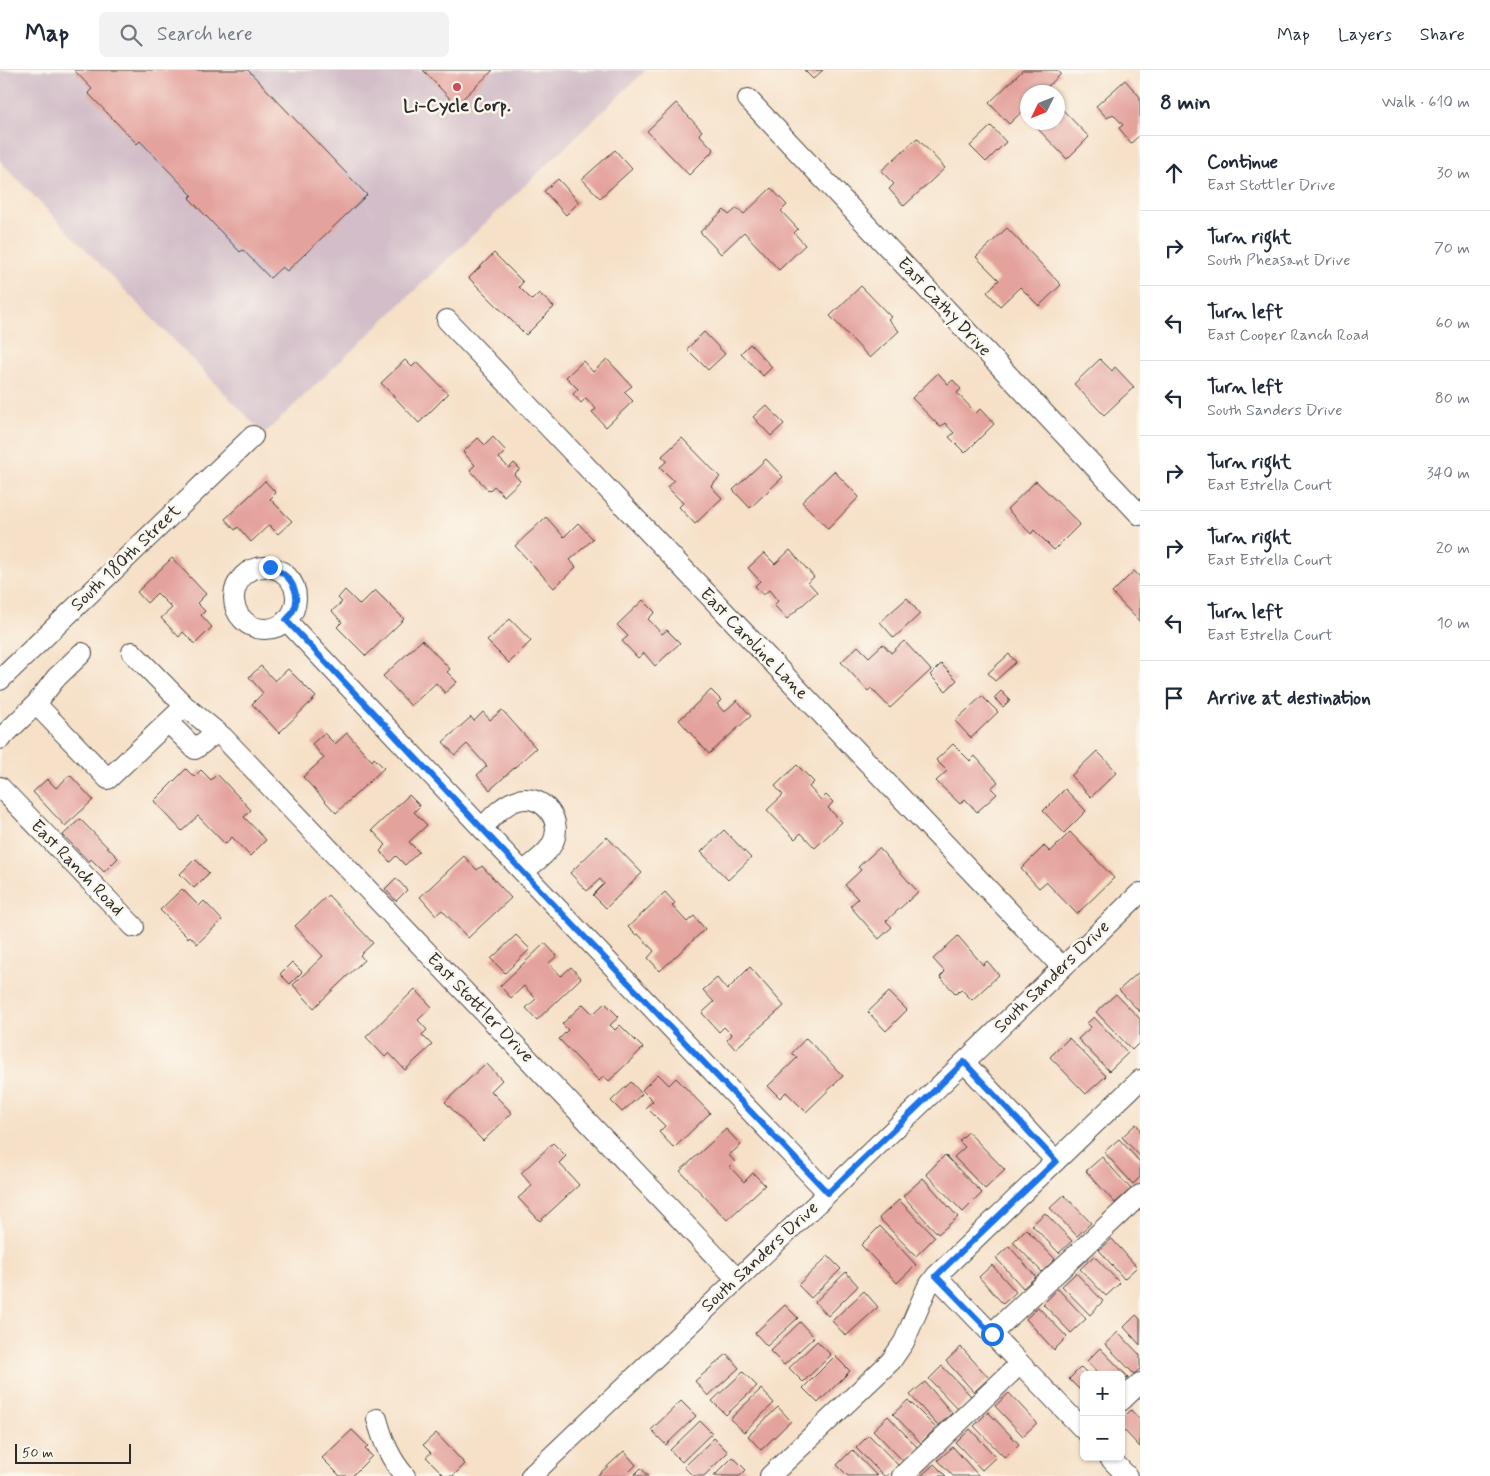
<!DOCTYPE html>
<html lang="en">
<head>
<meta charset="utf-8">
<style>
  body { margin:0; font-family:Mynerve,sans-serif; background:#f2f2f3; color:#1f2937 }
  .controls { position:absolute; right:15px; bottom:15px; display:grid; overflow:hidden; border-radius:8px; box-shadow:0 1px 4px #0004 }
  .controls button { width:45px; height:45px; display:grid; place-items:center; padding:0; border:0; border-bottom:1px solid #e0e1e3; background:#fff; color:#1f2937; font:25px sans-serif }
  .compass { position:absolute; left:1020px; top:15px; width:45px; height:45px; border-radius:50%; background:#fff; box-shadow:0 1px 4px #0004; rotate:227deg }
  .scale { position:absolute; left:15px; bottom:12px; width:116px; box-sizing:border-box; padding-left:5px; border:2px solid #2b2b2b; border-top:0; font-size:14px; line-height:18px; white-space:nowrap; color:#2b2b2b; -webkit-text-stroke:4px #fbf7ec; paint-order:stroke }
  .stop { position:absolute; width:15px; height:15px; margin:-11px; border:4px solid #1a73e8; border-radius:50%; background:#fff }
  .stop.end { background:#1a73e8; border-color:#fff; box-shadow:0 1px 5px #0008 }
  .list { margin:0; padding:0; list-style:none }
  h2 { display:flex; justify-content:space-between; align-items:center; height:65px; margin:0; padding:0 20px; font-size:21px }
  h2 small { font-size:16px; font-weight:400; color:#747a83 }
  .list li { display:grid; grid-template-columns:32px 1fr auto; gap:15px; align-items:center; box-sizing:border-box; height:75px; padding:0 20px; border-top:1px solid #e0e1e3 }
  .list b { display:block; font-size:19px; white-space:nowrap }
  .list p { margin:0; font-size:16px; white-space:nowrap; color:#747a83 }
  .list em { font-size:16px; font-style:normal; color:#747a83 }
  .icon { flex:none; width:28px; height:28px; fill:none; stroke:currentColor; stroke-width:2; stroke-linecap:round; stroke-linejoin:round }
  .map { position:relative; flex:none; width:1140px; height:1406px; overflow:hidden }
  header { display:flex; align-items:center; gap:30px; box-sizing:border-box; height:70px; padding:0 25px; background:#fff; border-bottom:1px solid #e0e1e3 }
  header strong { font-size:24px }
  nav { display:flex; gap:28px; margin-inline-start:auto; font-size:18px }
  .search { width:350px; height:45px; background:#f2f2f3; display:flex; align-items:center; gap:12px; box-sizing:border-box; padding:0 18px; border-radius:8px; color:#747a83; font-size:19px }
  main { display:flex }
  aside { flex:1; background:#fff }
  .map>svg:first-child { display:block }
  .industrial { fill:#d2bdc8 }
  .building { fill:#e4a29c }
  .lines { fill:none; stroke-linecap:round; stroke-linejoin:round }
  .minor-casing { stroke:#494642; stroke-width:22 }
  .minor { stroke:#fff; stroke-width:20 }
  .route { stroke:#1a73e8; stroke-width:6 }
  .poi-dot { fill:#d1495b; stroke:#fbf7ec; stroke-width:2 }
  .labels { text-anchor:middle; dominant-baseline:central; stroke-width:5; stroke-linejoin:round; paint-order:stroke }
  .poi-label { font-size:18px; font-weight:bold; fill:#2b2b2b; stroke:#fbf7ec }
  .street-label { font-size:18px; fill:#2b2b2b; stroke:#fbf7ec }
</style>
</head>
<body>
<header>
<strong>Map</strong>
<div class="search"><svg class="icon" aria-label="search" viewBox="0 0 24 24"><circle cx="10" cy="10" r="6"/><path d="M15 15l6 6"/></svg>Search here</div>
<nav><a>Map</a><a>Layers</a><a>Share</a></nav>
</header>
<main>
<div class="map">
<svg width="1140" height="1406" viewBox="0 0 1140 1406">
  <rect width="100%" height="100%" fill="#fbf7ec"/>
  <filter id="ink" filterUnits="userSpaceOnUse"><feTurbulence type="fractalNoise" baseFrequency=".02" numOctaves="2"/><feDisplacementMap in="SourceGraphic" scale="10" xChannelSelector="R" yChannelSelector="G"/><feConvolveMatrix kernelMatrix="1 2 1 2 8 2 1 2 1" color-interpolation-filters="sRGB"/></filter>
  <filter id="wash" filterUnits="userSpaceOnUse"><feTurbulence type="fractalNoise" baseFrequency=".0096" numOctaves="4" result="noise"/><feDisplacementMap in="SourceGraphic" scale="20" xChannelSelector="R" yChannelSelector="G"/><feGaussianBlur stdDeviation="1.12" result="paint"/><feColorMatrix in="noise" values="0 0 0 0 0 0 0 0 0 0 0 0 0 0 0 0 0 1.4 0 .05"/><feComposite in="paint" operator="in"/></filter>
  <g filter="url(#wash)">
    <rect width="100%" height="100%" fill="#f6e0c7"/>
    <!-- industrial -->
    <path class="industrial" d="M0 0H646L264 364 0 91Z"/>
    <g id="blocks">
      <!-- building -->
      <path class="building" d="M74 0H248L367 125 287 201 282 197 270 208 243 180 240 182 189 128 192 125 140 71 137 74 88 23 92 19Z
        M423 0H493L456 35Z
        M804 0H823L813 9Z
        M1023 0H1057L1061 4 1042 22H1028V36L1009 54 989 33Z
        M1125 10 1140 27V65L1131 73 1119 58 1123 55 1113 44 1107 48 1096 36Z
        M676 33 702 61 699 64 714 80 689 105 647 61Z
        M1058 35 1089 67 1067 89 1036 57 1041 52H1058Z
        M991 56 1006 72 986 92 970 76Z
        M917 68 945 98 904 136 889 119 894 114 881 101Z
        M615 80 632 99 600 128 582 109Z
        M558 109 579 132 566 145 544 121Z
        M771 118 787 135 781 141 798 159 794 163 805 175 779 200 744 162 721 184 700 162 724 140 729 145 737 138 744 144Z
        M1007 158 1061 215 1039 236 1020 217 1000 236 987 222 999 210 976 187Z
        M494 183 523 212 519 217 532 230 539 223 554 237 526 265 469 208Z
        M861 216 891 247 888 249 899 261 870 288 830 246Z
        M704 262 725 284 708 300 687 279Z
        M750 274 772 297 763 306 741 283Z
        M607 289 632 316 624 322 633 331 606 357 592 342 596 339 586 328 581 333 573 324 578 319 566 307 583 291 593 302Z
        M1100 289 1112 301 1115 297 1134 317 1104 345 1074 314Z
        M405 290 412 297 417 292 448 324 419 353 381 313Z
        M938 303 948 314 953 310 961 319 957 323 976 343 980 339 994 354 965 383 949 367 954 363 945 353 940 357 912 328Z
        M766 335 784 354 771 366 753 347Z
        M493 367 506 381 499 388 509 398 514 393 520 399 514 404 520 411 504 426 494 416 489 421 470 400 475 395 463 382 478 368 485 375Z
        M682 368 720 407 711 416 722 428 695 454 679 437 683 433 667 417 674 411 660 397 667 391 662 386Z
        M766 389 783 407 750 438 733 420Z
        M834 401 859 427 828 459 802 432Z
        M265 411 276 423 270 429 292 451 278 464 269 455 251 472 238 457 235 460 225 449Z
        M1036 411 1080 454 1054 480 1034 460 1031 464 1007 439Z
        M546 447 564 467 578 453 593 469 570 490 576 497 554 518 515 476Z
        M790 480 814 507 808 512 817 522 787 549 774 535 778 531 769 520 763 525 755 516 760 511 748 498 764 483 775 494Z
        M172 488 206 524 197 533 205 541 201 545 212 557 195 574 183 562 179 567 161 548 172 538 157 523 147 533 137 522Z
        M1134 501 1140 507V552L1112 523Z
        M345 520 360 535 375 520 404 549 366 586 337 557 342 552 332 541 342 532 338 528Z
        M907 528 920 544 894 568 880 552Z
        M643 530 655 542 648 549 662 564 667 560 680 573 655 596 644 583 638 588 622 571 628 566 617 555Z
        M510 549 531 571 509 593 487 571Z
        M422 570 450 599 447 602 457 612 445 623 436 613 411 636 383 606Z
        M904 571 931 600 890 638 871 618 868 621 841 592 858 576 869 587 883 574 891 583Z
        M1009 584 1016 592 995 611 988 603Z
        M941 594 957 610 946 621 930 605Z
        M261 596 275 611 288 599 316 627 279 663 252 634 263 623 249 607Z
        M711 620 721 630 717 634 724 642 737 630 751 646 709 684 679 650Z
        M1001 621 1010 630 1003 637 994 628Z
        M982 626 998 642 971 668 955 651Z
        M502 640 536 678 490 720 477 705 487 696 467 674 455 685 443 672 471 647 474 651 483 642 490 650Z
        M324 663 335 674 347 663 372 691 374 688 384 698 336 743 303 707 324 688 312 674Z
        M953 674 970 691 975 686 998 712 991 718 997 724 977 742 965 729 960 734 936 711 947 701 936 690Z
        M1097 681 1117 702 1091 727 1071 706Z
        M797 695 814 712 809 717 821 730 826 725 833 732 828 738 842 752 815 778 801 763 795 769 767 740 783 725 775 716Z
        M186 699 194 707 201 700 211 710 217 704 251 740 244 747 266 770 250 786 232 767 225 774 198 746 182 761 154 731Z
        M70 705 93 730 65 756 33 722 47 709 56 718Z
        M1065 719 1086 741 1064 763 1043 741Z
        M409 725 420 736 414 742 427 755 409 772 419 782 405 795 396 786 390 792 380 781 386 775 372 760Z
        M80 749 118 788 104 802 91 789 89 792 63 765Z
        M724 760 751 788 728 810 701 782Z
        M1070 762 1114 808 1077 844 1046 812 1039 818 1021 799 1044 776 1050 782Z
        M607 767 642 803 606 838 593 825 604 814 600 809 587 821 570 803Z
        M879 778 918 822 886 851 892 857 879 869 850 836 858 829 845 815 861 800 858 797Z
        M464 786 477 800 482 796 511 828 468 868 442 840 436 845 420 827Z
        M195 789 209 803 194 818 180 804Z
        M396 808 407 820 396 831 385 819Z
        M182 819 199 836 204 831 222 850 197 874 190 866 188 868 160 840Z
        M665 822 675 833 672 836 687 852 694 846 705 859 660 901 648 888 654 881 638 864 636 865 628 857Z
        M328 825 373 873 360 885 364 890 314 938 293 915 323 886 295 856Z
        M516 865 530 879 505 903 491 889Z
        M958 866 983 895 987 891 999 905 972 930 961 919 956 924 940 907 945 902 933 889Z
        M545 873 557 886 549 893 561 906 571 897 581 908 537 950 526 938 536 929 524 916 511 928 500 916Z
        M292 892 302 902 290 914 280 904Z
        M750 897 784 936 735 979 727 970 732 965 724 957 719 962 702 943 714 932 703 920 717 908 727 920Z
        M1139 902 1140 903V942L1119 920Z
        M415 919 432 937 418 950 427 960 422 965 432 975 405 1000 389 983 385 987 366 967Z
        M889 922 907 940 886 961 868 942Z
        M1116 924 1140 949V972L1132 980 1096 942Z
        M605 933 619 947 610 955 615 960 620 955 643 978 609 1011 604 1006 599 1011 559 969 568 960 562 954 583 934 593 944Z
        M1094 947 1128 983 1109 1001 1078 969 1091 957 1087 953Z
        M806 968 843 1006 806 1042 786 1022 780 1028 768 1016 797 988 792 983Z
        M1069 968 1106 1006 1086 1024 1050 987Z
        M486 993 502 1010 491 1021 512 1043 483 1071 445 1032Z
        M658 1004 669 1015 676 1008 710 1043 674 1078 659 1062 665 1056 646 1037 653 1031 642 1020Z
        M631 1012 642 1024 622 1042 611 1031Z
        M1136 1054 1140 1059V1086L1122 1067Z
        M726 1059 741 1075 729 1085 735 1092 730 1097 744 1112 753 1103 765 1115 727 1150 680 1101Z
        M968 1062 1005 1100 985 1119 954 1087 965 1077 959 1071Z
        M1119 1069 1140 1092V1107L1133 1114 1104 1082Z
        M553 1073 566 1086 559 1093 579 1115 540 1151 518 1128 532 1116 521 1103Z
        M945 1085 982 1123 963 1142 926 1104Z
        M1102 1087 1131 1119 1115 1133 1086 1101Z
        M923 1108 958 1147 938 1164 903 1126Z
        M1064 1125 1091 1153 1077 1166 1050 1138Z
        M899 1130 935 1167 916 1186 879 1148Z
        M1045 1143 1072 1171 1059 1183 1032 1155Z
        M880 1156 916 1195 897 1213 861 1175Z
        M1026 1159 1055 1189 1042 1202 1013 1172Z
        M1112 1169 1137 1197 1124 1209 1099 1180Z
        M1009 1176 1036 1207 1023 1218 996 1188Z
        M828 1186 841 1199 811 1228 798 1215Z
        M1094 1186 1120 1213 1106 1226 1080 1199Z
        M992 1195 1016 1222 1003 1234 979 1207Z
        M846 1202 858 1216 828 1246 815 1232Z
        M1076 1203 1103 1231 1090 1245 1062 1216Z
        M1058 1219 1086 1249 1071 1263 1043 1234Z
        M864 1221 878 1237 846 1266 832 1251Z
        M785 1235 798 1248 767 1276 755 1263Z
        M1038 1237 1067 1267 1054 1280 1026 1249Z
        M1136 1245 1140 1249V1275L1124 1257Z
        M800 1252 814 1267 784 1295 770 1281Z
        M1118 1262 1140 1285V1299L1134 1304 1105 1274Z
        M817 1271 831 1285 803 1312 789 1298Z
        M961 1277 989 1308 974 1322 946 1291Z
        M1100 1278 1128 1307 1121 1314V1305H1100L1087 1291Z
        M727 1284 739 1298 708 1326 695 1311Z
        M835 1286 850 1301 818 1333 803 1318Z
        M942 1296 971 1326 958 1339 929 1309Z
        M1081 1297 1089 1305H1084V1324L1069 1309Z
        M743 1302 757 1316 726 1345 712 1331Z
        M925 1312 952 1343 938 1356 910 1325Z
        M761 1319 774 1333 744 1362 730 1349Z
        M1009 1323 1037 1353 1023 1366 995 1336Z
        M908 1330 936 1358 921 1373 893 1344Z
        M681 1331 696 1346 666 1375 651 1360Z
        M778 1337 791 1351 761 1380 748 1366Z
        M1131 1340 1140 1350V1377L1121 1357V1350Z
        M988 1342 1019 1374 1005 1388 974 1356Z
        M888 1346 918 1378 904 1392 873 1360Z
        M700 1351 712 1363 682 1392 670 1380Z
        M970 1359 996 1387 982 1400 956 1373Z
        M352 1360 368 1376 365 1379 372 1386 352 1406H340L322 1388Z
        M436 1363 465 1394 453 1406H445L426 1387 431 1383 423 1375Z
        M869 1365 898 1395 887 1406H884L856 1378Z
        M714 1368 728 1382 704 1406H693L684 1397Z
        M953 1377 979 1406H953L938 1390Z
        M852 1380 877 1406H848L837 1395Z
        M624 1381 636 1395 625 1406H597Z
        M733 1387 746 1400 740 1406H714Z
        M934 1394 946 1406H921Z
        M641 1398 648 1406H633Z"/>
    </g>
  </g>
  <g filter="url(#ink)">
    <use href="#blocks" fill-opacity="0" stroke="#494642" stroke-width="1"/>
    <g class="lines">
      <!-- minor casing -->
      <g class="minor-casing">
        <path id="minor" d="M748 29 1140 445
          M447 250 1062 897
          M234 528a31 31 0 1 1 62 0a31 31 0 1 1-62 0Z
          M286 550 523 802 828 1123
          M132 582 185 636
          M82 583 56 608 36 634 108 709 185 636 223 667 737 1209
          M0 610 253 366
          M168 652 195 679 217 662
          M0 669 36 634
          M0 717 134 857
          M482 758C492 748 503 734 518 730 544 723 566 753 551 776 545 786 532 794 523 802
          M964 992 1056 1091
          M936 1206 1084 1360
          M991 1264 1140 1125
          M1121 1331 1140 1313
          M377 1349C383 1371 390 1389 405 1406
          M1109 1387 1127 1406
          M531 1406 828 1123 1140 823
          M770 1406 891 1291 904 1272 927 1218 936 1206 1140 1010
          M902 1406 1020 1294"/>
      </g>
      <!-- minor -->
      <use href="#minor" class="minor"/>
    </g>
  </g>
  <g class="lines" filter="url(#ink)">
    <!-- route -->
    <path class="route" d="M270 497C294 505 306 530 286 550L523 802 828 1123 964 992 1056 1091 936 1206 992 1264"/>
  </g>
  <!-- markers -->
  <circle class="poi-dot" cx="457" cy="17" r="5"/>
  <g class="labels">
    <!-- poi labels -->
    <g class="poi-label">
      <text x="457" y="36">Li-Cycle Corp.</text>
    </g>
    <!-- street labels -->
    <g class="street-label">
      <text transform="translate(944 237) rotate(47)">East Cathy Drive</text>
      <text transform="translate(126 488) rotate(-44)">South 180th Street</text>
      <text transform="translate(754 574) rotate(46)">East Caroline Lane</text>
      <text transform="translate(77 798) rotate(46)">East Ranch Road</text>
      <text transform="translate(1052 907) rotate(-44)">South Sanders Drive</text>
      <text transform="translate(480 938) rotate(46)">East Stottler Drive</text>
      <text transform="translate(760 1187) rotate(-43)">South Sanders Drive</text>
    </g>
  </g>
</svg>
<div class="controls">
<button>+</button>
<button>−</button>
</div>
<svg class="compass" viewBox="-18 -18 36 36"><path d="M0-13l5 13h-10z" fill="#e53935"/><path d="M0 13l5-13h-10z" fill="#747a83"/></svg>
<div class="scale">50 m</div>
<div class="stop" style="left:992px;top:1264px"></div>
<div class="stop end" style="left:270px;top:497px"></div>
</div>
<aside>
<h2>8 min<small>Walk · 610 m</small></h2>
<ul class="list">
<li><svg class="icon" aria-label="ahead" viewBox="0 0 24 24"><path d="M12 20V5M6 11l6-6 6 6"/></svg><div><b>Continue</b><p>East Stottler Drive</p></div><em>30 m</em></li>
<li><svg class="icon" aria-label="right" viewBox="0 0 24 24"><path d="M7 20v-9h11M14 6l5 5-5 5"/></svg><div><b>Turn right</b><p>South Pheasant Drive</p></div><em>70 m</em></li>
<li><svg class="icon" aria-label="left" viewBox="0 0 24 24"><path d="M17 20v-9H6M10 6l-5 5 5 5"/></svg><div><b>Turn left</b><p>East Cooper Ranch Road</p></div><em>60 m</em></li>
<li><svg class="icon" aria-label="left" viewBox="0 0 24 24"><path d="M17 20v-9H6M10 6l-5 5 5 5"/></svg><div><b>Turn left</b><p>South Sanders Drive</p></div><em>80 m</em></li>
<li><svg class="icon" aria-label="right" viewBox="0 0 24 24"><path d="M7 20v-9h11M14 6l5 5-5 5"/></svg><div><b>Turn right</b><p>East Estrella Court</p></div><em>340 m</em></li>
<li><svg class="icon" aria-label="right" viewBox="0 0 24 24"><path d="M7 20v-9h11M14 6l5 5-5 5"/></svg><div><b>Turn right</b><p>East Estrella Court</p></div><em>20 m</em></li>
<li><svg class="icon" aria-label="left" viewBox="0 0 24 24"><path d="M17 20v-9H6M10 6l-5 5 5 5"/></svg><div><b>Turn left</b><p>East Estrella Court</p></div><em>10 m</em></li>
<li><svg class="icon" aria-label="arrive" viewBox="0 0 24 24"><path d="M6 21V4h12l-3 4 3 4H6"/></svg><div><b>Arrive at destination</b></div></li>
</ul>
</aside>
</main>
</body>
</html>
